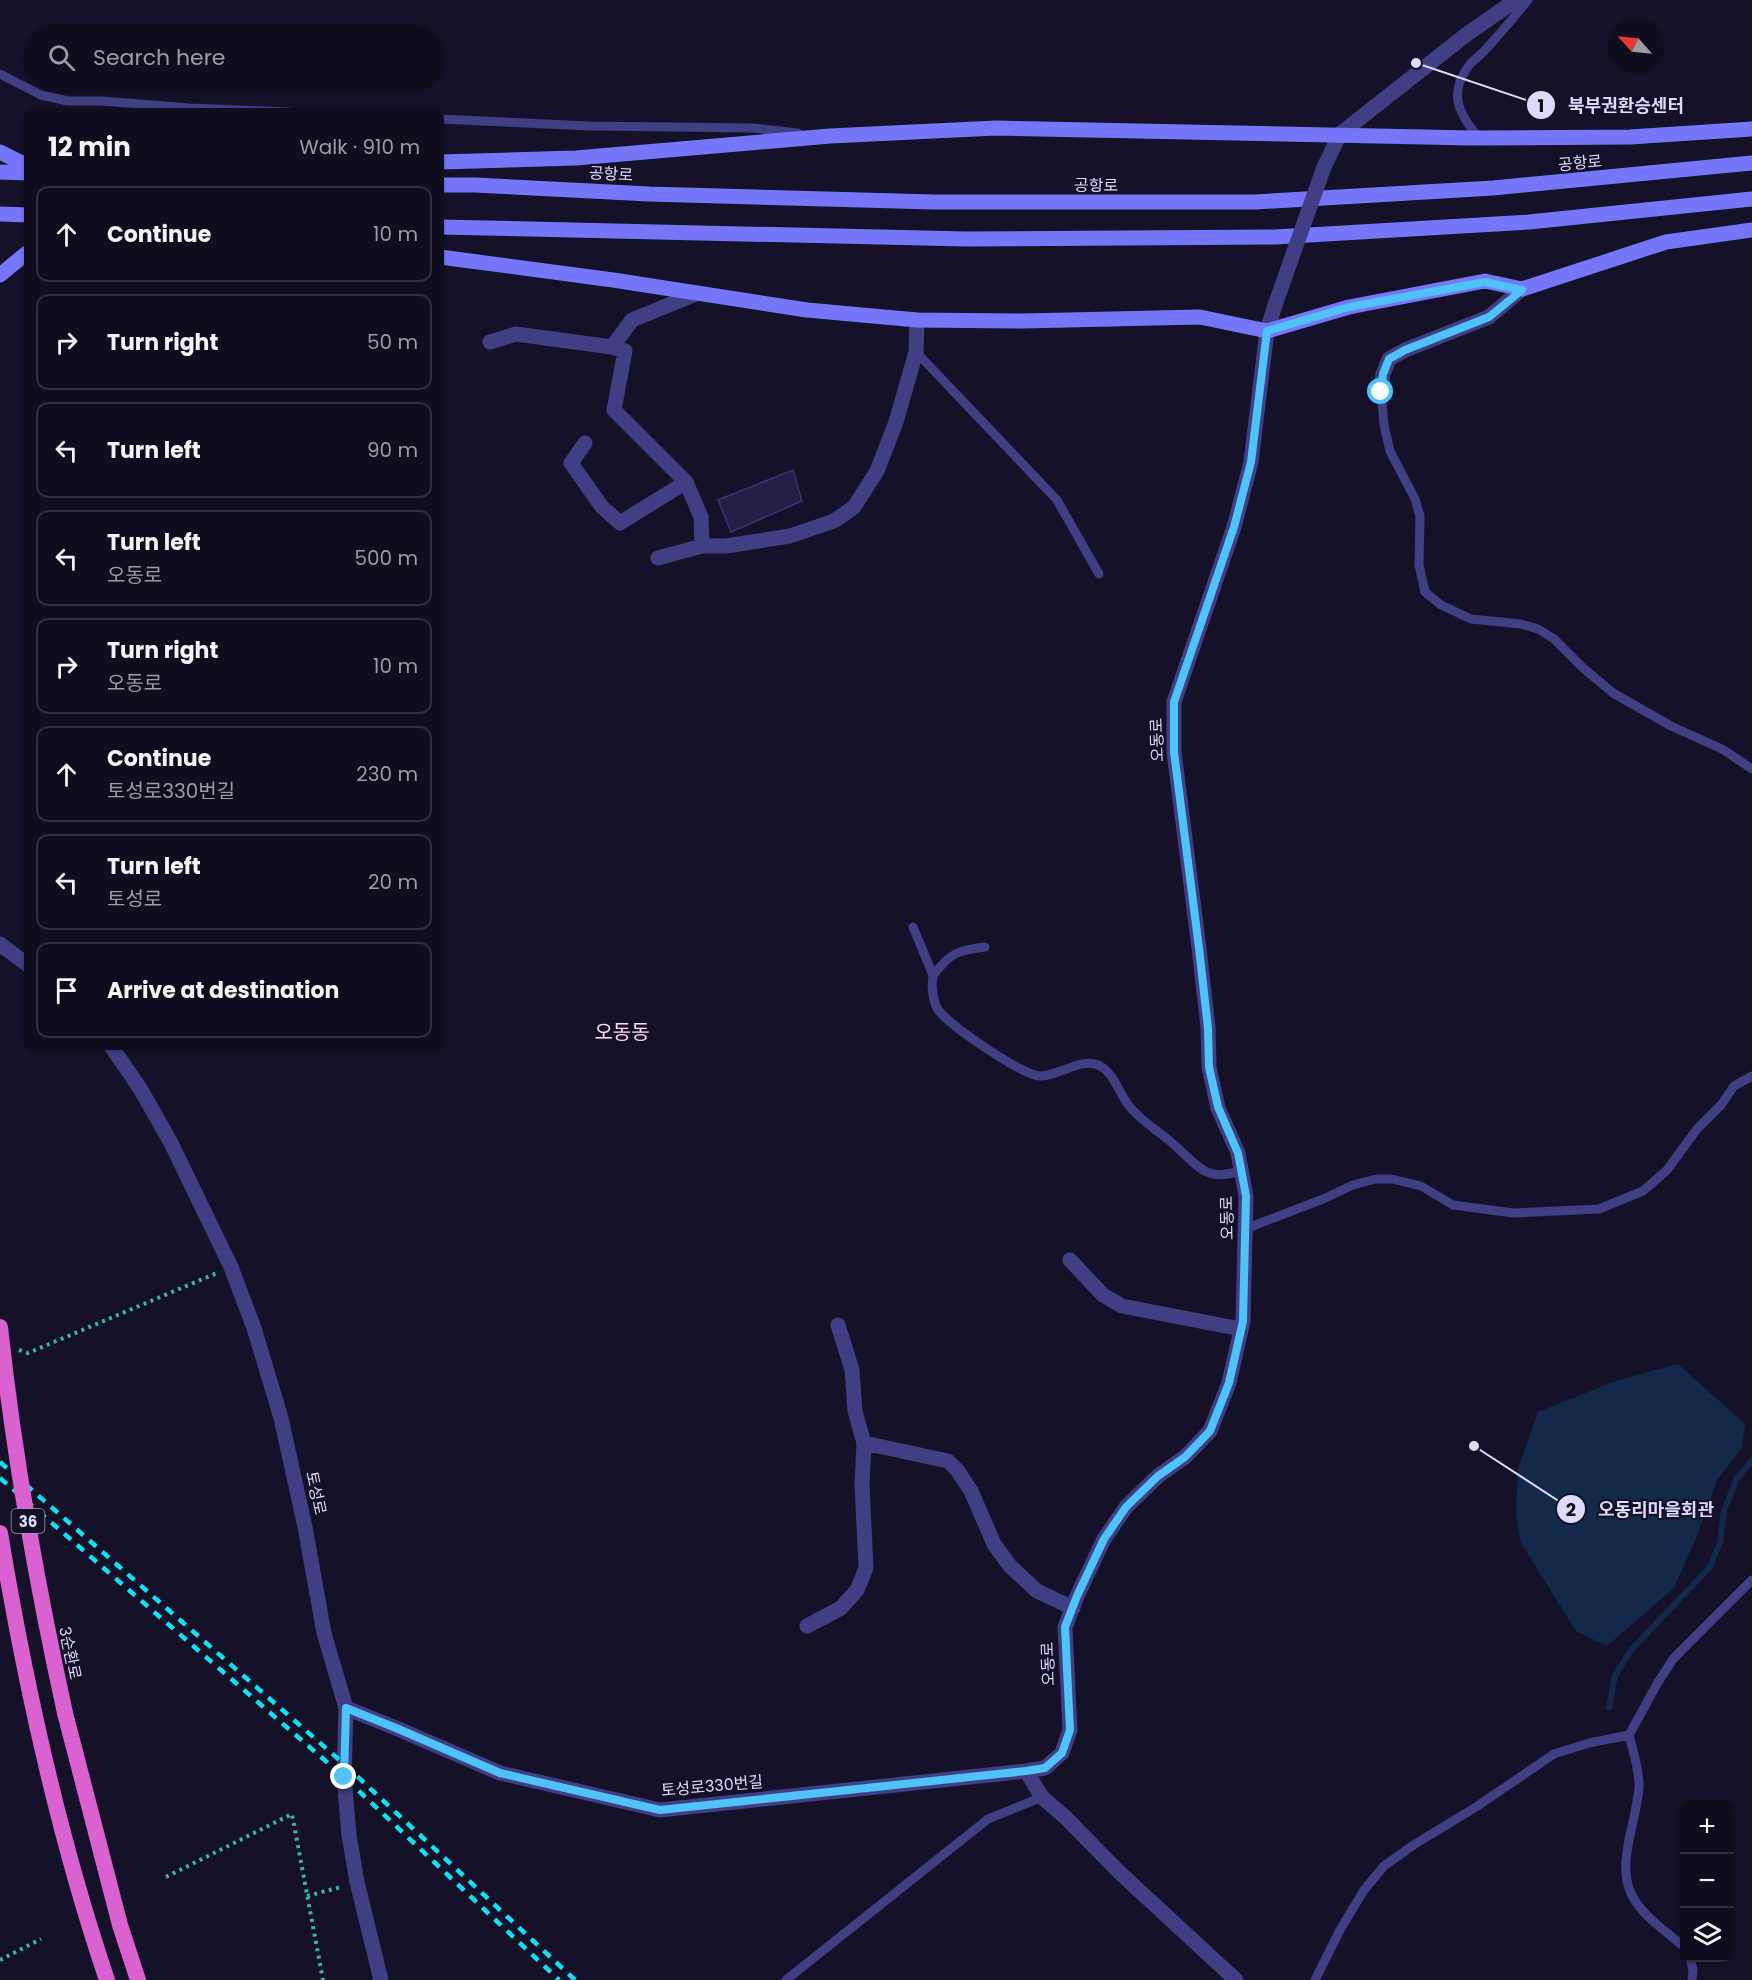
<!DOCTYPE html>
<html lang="en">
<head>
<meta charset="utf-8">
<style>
  body { margin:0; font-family:Poppins,"Noto Sans KR",sans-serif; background:#191627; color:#f1f3f6 }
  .controls { position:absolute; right:18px; bottom:18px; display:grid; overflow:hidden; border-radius:12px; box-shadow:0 2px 4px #0004 }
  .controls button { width:54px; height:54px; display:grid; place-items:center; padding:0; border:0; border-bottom:2px solid #302d3c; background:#100d1e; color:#f1f3f6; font:30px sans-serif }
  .compass { position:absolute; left:1608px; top:18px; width:54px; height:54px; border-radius:50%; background:#100d1e; box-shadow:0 2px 4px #0004; rotate:297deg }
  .stop { position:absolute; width:18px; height:18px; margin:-14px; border:4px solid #4fc3f7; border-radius:50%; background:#fff }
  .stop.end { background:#4fc3f7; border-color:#fff; box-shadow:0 2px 6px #0008 }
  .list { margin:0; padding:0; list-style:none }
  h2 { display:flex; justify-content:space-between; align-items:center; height:78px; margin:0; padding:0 24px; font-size:26px }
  h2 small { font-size:20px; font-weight:400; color:#9c9ca4 }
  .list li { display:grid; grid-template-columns:39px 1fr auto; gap:18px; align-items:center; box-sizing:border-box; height:96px; margin:0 12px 12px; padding:0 12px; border:2px solid #302d3c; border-radius:12px }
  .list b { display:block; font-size:22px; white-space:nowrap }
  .list p { margin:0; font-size:20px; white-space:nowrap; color:#9c9ca4 }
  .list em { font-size:20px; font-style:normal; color:#9c9ca4 }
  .icon { flex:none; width:33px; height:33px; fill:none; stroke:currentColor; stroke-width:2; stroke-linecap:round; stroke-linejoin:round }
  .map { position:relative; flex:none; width:1752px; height:1980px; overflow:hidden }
  .search { position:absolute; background:#100d1e; box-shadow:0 2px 4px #0004; left:24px; top:24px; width:420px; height:66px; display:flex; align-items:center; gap:15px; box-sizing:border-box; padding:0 21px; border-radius:33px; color:#9c9ca4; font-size:22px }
  .panel { position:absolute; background:#100d1e; box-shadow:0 2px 4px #0004; left:24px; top:108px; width:420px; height:942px; border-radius:12px }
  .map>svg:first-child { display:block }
  .water { fill:#12294c }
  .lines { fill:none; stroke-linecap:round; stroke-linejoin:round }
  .stream { stroke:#12294c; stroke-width:6 }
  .building { fill:#261e48; stroke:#3d3273; stroke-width:1.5 }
  .path { stroke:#37b5aa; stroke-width:4; stroke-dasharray:3 4.5; stroke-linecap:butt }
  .service { stroke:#403f84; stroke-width:9 }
  .minor { stroke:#403f84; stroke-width:15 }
  .tertiary { stroke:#403f84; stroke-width:15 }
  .secondary { stroke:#7677f8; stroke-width:15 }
  .trunk { stroke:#da62d0; stroke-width:16 }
  .rail { stroke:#11e2f3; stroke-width:4.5; stroke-dasharray:9 8; stroke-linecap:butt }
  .minor-bridge { stroke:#403f84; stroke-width:15 }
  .trunk-bridge { stroke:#da62d0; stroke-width:16 }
  .route { stroke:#4fc3f7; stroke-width:8 }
  .labels { text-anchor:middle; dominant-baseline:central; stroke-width:4.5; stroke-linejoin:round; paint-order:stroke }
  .shield { fill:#151128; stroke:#a19ebd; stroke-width:1.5 }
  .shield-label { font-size:15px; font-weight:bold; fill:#dddafd }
  .street-label { font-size:16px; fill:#dddafd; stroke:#151128 }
  .quarter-label { font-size:20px; fill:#fddcf2; stroke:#151128 }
  .leader { fill:none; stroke:#dddafd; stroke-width:2 }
  .callout-dot { fill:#dddafd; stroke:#151128; stroke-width:2 }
  .mark-label { font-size:18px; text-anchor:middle; font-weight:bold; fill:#111 }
  .callout-label { font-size:18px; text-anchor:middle; font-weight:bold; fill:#dddafd; stroke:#151128; stroke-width:4.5; stroke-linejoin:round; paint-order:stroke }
</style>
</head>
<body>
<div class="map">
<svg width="1752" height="1980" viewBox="0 0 1752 1980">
  <rect width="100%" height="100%" fill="#151128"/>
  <!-- water -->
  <path class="water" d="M1678 1364 1745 1424 1742 1448 1717 1480 1696 1538 1674 1588 1607 1646 1576 1631 1520 1541 1516 1514 1518 1469 1538 1412 1615 1381Z"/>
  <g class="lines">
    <!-- stream -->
    <path class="stream" d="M1609 1708 1615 1675 1632 1649 1710 1567 1720 1542 1724 1511 1736 1480 1752 1460"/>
  </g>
  <!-- building -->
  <path class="building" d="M793 470 802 501 731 532 718 500Z"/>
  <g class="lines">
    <!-- path -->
    <path class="path" d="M19 1350 28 1353 217 1273
      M166 1877 292 1814 323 1980
      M307 1896 341 1887
      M0 1960 41 1939"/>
    <!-- service -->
    <path class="service" d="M0 74 41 95 68 101H102L189 108 289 112
      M440 119 590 126 753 128 798 133
      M1479 138C1458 113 1447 92 1471 63 1476 58 1481 55 1485 50 1500 34 1514 17 1528 0
      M916 352 1057 500 1099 574
      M1381 391 1384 425 1390 451 1415 499 1420 516 1419 565 1425 592 1441 605 1471 619 1521 624 1538 629 1554 639 1582 667 1613 693 1671 726 1722 749 1752 769
      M913 927 933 975
      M985 947C967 949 953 951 941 966 938 969 934 973 933 977 931 985 933 1001 937 1008 946 1024 1021 1074 1039 1076 1058 1077 1082 1056 1100 1066 1114 1073 1120 1095 1129 1106 1141 1121 1157 1130 1171 1142 1181 1150 1198 1170 1210 1173 1220 1177 1231 1173 1241 1171
      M1245 1229 1323 1199 1353 1185 1376 1179H1392L1421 1186 1453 1205 1513 1213 1599 1209 1643 1191 1667 1170 1697 1129 1721 1105 1734 1086 1752 1076
      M1629 1735C1633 1751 1639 1768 1639 1785 1638 1818 1617 1859 1630 1891 1639 1914 1666 1931 1684 1947
      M1690 1958 1693 1970 1692 1980
      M786 1980 988 1819 1042 1797
      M1315 1980 1340 1930 1364 1890 1384 1866 1415 1844 1476 1807 1554 1754 1589 1743 1629 1735 1657 1684 1673 1659 1752 1580"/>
    <!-- minor -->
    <path class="minor" d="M1324 167 1340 134 1467 34 1516 0
      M698 293 632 320 612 347 625 351 614 410 686 482 701 517 702 546
      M490 342 516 334 612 347
      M1381 391 1383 374 1389 359 1405 350 1489 317 1522 289
      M585 443 571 463 602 507 620 523 686 482
      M658 558 702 546H726L790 536 834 521 854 507 877 471 896 422 916 352 917 320
      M1070 1260 1103 1295 1122 1306 1241 1329
      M864 1443 948 1461 958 1471 971 1491 994 1544 1010 1566 1037 1591 1073 1608
      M807 1626 841 1608 857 1590 866 1568 862 1484 864 1443 855 1411 852 1370 838 1325
      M346 1708 396 1728 500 1773 660 1810 1026 1771 1045 1768 1062 1753 1070 1730 1065 1627 1077 1596 1104 1539 1126 1507 1158 1476 1185 1457 1210 1431 1229 1383 1243 1321 1246 1196 1238 1153 1218 1108 1209 1067 1208 1027 1199 948 1174 752V702L1234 527 1251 462 1267 331 1275 305
      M1026 1771 1042 1797 1066 1818 1119 1872 1236 1980"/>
    <!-- tertiary -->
    <path class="tertiary" d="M0 944 28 965
      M111 1046 141 1090 171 1143 231 1267 254 1328 281 1418 305 1527 324 1633 346 1708 344 1777 349 1835 357 1882 381 1980"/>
    <!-- secondary -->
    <path class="secondary" d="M0 152 28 166
      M440 162 576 158 830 136 996 128 1471 138 1630 137 1752 129
      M0 172 28 173
      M440 185H475L649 194 934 202H1255L1493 188 1752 163
      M0 214 28 215
      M440 227 966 239 1275 237 1529 222 1752 199
      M440 257 613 280 807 310 917 320 1023 321 1200 317 1267 331 1349 307 1485 281 1522 289 1666 242 1752 230
      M0 275 28 252"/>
    <!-- trunk -->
    <path class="trunk" d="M0 1533C25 1684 58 1835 107 1980
      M65 1713 120 1925 138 1980"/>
    <!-- rail -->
    <path class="rail" d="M0 1462 344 1764 575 1980
      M0 1478 344 1777 559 1980"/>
    <!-- minor-bridge -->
    <path class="minor-bridge" d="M1275 305 1324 167"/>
    <!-- trunk-bridge -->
    <path class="trunk-bridge" d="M0 1327C14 1457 37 1585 65 1713"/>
  </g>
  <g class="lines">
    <!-- route -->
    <path class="route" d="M344 1777 346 1708 396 1728 500 1773 660 1810 1026 1771 1045 1768 1062 1753 1070 1730 1065 1627 1077 1596 1104 1539 1126 1507 1158 1476 1185 1457 1210 1431 1229 1383 1243 1321 1246 1196 1238 1153 1218 1107 1209 1067 1208 1028 1199 948 1174 752V702L1234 527 1251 462 1267 331 1349 307 1485 282 1522 290 1489 317 1405 350 1389 359 1383 374 1381 392"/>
  </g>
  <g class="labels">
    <!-- shield labels -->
    <rect class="shield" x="11.5" y="1509" width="33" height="24" rx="4.5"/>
    <g class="shield-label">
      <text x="28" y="1521">36</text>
    </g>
    <!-- street labels -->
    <g class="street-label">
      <text transform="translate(1580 163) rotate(-5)">공항로</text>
      <text transform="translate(611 174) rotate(3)">공항로</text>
      <text x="1096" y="185">공항로</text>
      <text transform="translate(1157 740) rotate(-92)">오동로</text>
      <text transform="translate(1227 1218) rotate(-91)">오동로</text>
      <text transform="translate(316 1493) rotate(78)">토성로</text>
      <text transform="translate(70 1653) rotate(78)">3순환로</text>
      <text transform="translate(1048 1664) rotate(-92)">오동로</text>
      <text transform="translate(712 1786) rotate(-5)">토성로330번길</text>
    </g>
    <!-- quarter labels -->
    <g class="quarter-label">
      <text x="622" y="1032">오동동</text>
    </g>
  </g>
  <!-- callouts -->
  <path class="leader" d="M1416 63L1541 105M1474 1446L1571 1509"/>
  <g class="callout-dot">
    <circle cx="1416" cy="63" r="6"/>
    <circle cx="1474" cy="1446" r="6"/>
    <circle cx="1541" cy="105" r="15"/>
    <circle cx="1571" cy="1509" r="15"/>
  </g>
  <g class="mark-label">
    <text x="1541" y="112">1</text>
    <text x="1571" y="1516">2</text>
  </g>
  <g class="callout-label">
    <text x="1626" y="112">북부권환승센터</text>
    <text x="1656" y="1516">오동리마을회관</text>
  </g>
</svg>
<div class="controls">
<button>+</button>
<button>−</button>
<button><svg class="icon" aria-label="layers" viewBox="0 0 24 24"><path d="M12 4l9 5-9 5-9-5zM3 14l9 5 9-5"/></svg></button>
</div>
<svg class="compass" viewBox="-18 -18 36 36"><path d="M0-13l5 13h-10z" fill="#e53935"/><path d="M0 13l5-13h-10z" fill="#9c9ca4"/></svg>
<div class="stop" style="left:1381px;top:392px"></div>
<div class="stop end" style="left:344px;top:1777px"></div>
<div class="search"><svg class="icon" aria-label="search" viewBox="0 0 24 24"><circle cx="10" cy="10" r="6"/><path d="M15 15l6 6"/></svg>Search here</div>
<section class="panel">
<h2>12 min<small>Walk · 910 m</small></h2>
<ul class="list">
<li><svg class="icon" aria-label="ahead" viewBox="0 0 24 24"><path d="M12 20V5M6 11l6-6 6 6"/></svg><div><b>Continue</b></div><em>10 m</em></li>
<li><svg class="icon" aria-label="right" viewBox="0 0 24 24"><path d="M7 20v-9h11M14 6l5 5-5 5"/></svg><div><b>Turn right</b></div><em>50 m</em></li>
<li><svg class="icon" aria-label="left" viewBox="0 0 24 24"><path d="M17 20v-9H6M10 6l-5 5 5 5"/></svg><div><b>Turn left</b></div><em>90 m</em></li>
<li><svg class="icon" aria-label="left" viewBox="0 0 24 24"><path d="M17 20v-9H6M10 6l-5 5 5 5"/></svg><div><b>Turn left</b><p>오동로</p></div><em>500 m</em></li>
<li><svg class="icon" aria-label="right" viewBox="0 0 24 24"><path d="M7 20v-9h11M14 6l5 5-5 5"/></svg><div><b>Turn right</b><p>오동로</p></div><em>10 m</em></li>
<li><svg class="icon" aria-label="ahead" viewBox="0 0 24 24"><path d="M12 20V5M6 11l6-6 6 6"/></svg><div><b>Continue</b><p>토성로330번길</p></div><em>230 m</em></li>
<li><svg class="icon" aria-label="left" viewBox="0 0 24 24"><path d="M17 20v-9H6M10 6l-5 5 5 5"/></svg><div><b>Turn left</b><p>토성로</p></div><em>20 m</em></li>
<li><svg class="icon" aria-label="arrive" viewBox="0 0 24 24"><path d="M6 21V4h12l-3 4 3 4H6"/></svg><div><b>Arrive at destination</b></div></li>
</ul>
</section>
</div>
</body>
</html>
